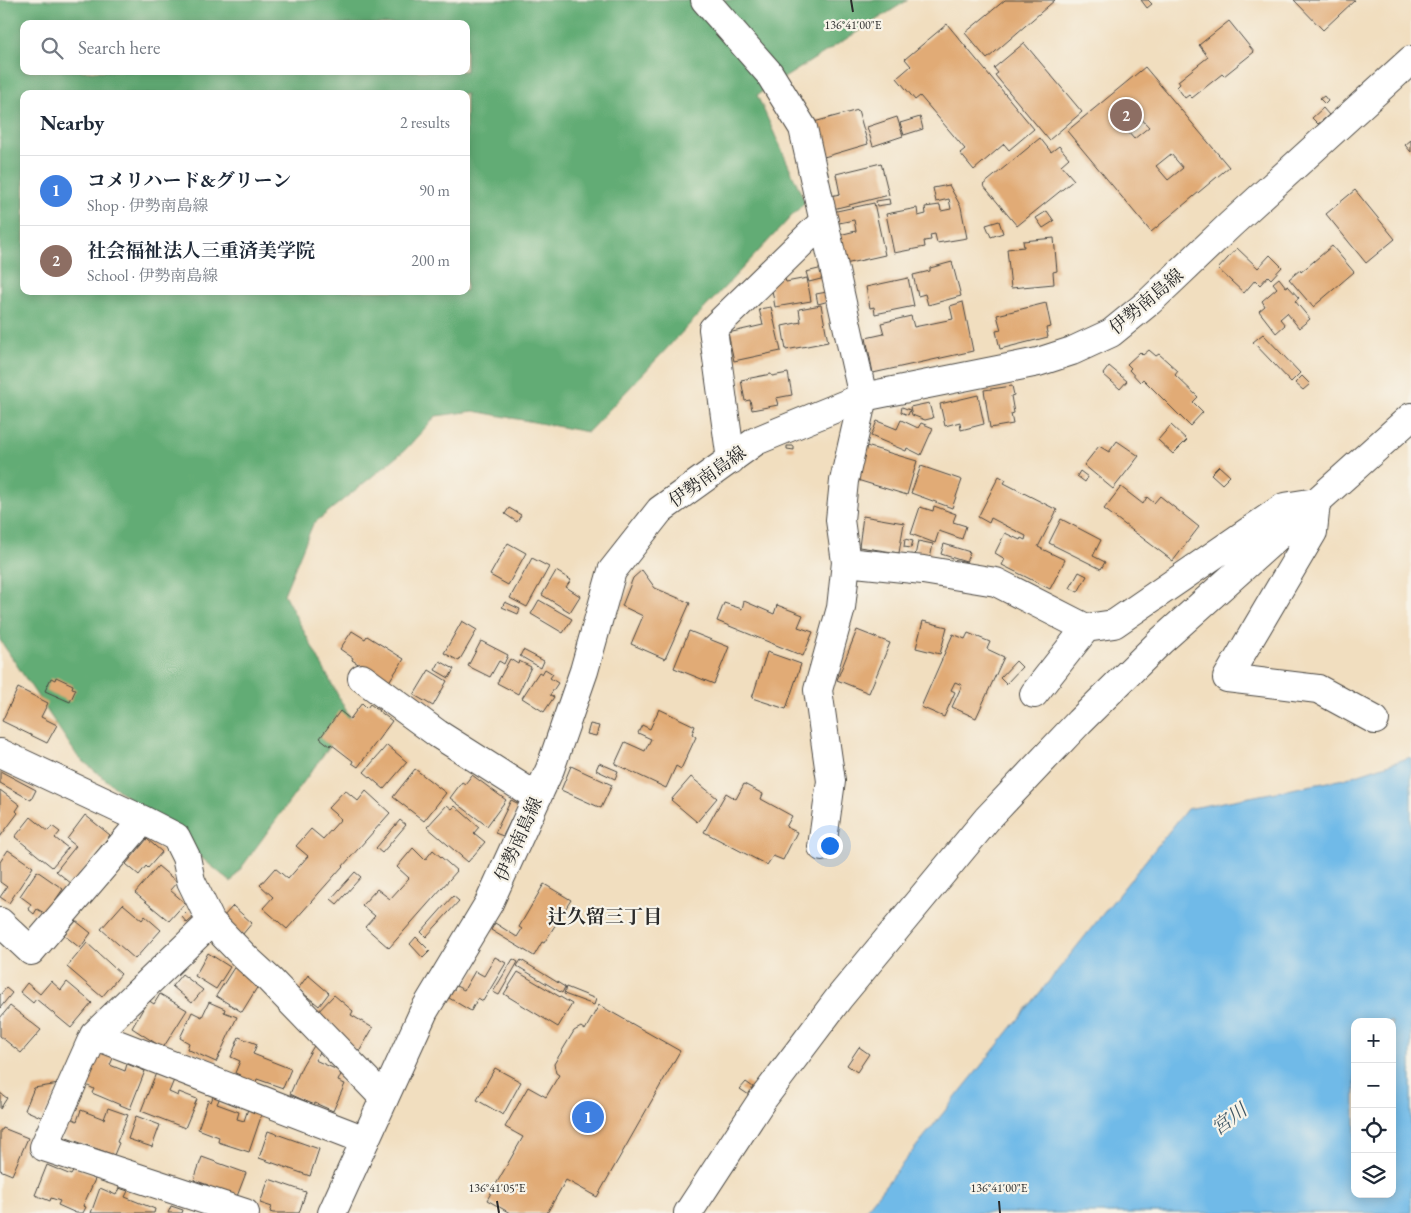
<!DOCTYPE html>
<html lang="en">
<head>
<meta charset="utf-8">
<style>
  body { margin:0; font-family:"EB Garamond","Noto Serif JP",serif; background:#f2f2f3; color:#1f2937 }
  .controls { position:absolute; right:15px; bottom:15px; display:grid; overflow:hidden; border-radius:10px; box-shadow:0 2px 12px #0003 }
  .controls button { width:45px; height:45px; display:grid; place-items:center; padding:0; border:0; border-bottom:1px solid #e0e1e3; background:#fff; color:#1f2937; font:25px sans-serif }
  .you { position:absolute; left:829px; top:845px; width:18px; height:18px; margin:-12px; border:4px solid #fff; border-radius:50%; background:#1a73e8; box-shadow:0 0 0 8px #1a73e833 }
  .badge { display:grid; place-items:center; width:32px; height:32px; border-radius:50%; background:#b45309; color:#fff; font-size:16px; font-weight:700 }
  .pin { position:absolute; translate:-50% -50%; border:2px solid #fff; box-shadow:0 1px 5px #0006 }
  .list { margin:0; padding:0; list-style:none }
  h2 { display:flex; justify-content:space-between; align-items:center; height:65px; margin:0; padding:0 20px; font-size:21px }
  h2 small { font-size:16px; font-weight:400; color:#747a83 }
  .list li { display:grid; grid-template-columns:32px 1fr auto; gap:15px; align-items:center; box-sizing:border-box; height:70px; padding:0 20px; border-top:1px solid #e0e1e3 }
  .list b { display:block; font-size:19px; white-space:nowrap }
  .list p { margin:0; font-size:16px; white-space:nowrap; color:#747a83 }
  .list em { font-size:16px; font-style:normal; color:#747a83 }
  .icon { flex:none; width:28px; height:28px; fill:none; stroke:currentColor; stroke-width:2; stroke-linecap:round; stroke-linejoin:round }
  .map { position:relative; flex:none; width:1411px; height:1213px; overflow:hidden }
  .search { position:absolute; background:#fff; box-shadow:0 2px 12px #0003; left:20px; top:20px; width:450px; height:55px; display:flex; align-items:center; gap:12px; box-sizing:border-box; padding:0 18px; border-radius:10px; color:#747a83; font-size:19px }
  .panel { position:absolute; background:#fff; box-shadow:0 2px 12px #0003; left:20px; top:90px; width:450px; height:205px; border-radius:10px }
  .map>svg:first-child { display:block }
  .forest { fill:#62ac74; stroke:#466c50; fill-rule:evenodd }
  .water { fill:#6fbae8; stroke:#4d728a; fill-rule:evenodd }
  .building { fill:#e1ab76; fill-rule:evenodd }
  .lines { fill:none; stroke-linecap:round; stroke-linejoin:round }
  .street-casing { stroke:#494641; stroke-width:30 }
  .primary-casing { stroke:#494641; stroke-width:30 }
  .street { stroke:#fff; stroke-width:28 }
  .primary { stroke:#fff; stroke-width:28 }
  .ticks { fill:none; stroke:#2b2b2b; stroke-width:2 }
  .labels { text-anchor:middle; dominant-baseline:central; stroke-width:4.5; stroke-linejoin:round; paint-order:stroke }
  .street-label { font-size:18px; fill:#2b2b2b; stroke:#f7f3e8 }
  .neighbourhood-label { font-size:19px; font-weight:bold; fill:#2b2b2b; stroke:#f7f3e8 }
  .water-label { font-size:19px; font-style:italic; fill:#3f5664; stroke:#f7f3e8 }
  .ticks-label { font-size:12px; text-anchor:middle; fill:#2b2b2b; stroke:#f7f3e8; stroke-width:4.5; stroke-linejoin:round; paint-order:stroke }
</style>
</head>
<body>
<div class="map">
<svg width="1411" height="1213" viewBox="0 0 1411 1213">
  <rect width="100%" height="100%" fill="#f7f3e8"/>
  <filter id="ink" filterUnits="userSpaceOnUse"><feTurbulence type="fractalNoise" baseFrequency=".02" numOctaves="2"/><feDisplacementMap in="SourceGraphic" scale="10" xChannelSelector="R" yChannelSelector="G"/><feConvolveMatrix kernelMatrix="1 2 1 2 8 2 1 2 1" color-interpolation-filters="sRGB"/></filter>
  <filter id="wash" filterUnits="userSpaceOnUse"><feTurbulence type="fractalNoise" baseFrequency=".0096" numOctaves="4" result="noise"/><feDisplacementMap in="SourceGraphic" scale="20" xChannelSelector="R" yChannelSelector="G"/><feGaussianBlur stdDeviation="1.12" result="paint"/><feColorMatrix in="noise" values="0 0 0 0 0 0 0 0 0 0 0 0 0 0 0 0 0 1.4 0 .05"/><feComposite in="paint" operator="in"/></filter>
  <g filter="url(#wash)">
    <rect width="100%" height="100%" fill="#f1debf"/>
    <!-- forest -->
    <path class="forest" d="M0 0H908L757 95 805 202 588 432 474 411 436 416 405 450 313 524 284 594 350 718 231 882 78 757 0 640ZM24 24H466V71H24ZM24 94H466V291H24Z"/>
    <!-- water -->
    <path class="water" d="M1411 757V1213H863L1187 809 1344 779ZM1355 1022H1392V1194H1355Z"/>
    <g id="blocks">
      <!-- building -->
      <path class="building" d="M1005 0H1055L987 59 965 33Z
        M1141 0H1148L1152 4 1147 8Z
        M1294 0H1355L1323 30Z
        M1229 21 1254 52 1224 76 1222 74 1192 98 1189 95 1185 98 1177 87 1180 84 1178 81 1208 57 1199 45Z
        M947 24 1034 129 1009 150 1004 144 974 170 960 153 965 149 920 96 915 100 897 78 911 66 905 59Z
        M1024 43 1082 112 1049 140 995 75 998 73 994 68Z
        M1145 67 1229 167 1151 232 1067 131ZM1136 113 1149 127 1134 139 1122 125ZM1171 154 1183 168 1168 180 1156 166Z
        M1324 96 1328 101 1325 104 1320 99Z
        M1323 108 1329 115 1318 124 1312 118Z
        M858 110 868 144 824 157 814 122Z
        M897 117 903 136 873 146 867 127Z
        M920 117 923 129 904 135 900 123Z
        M1040 138 1051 152 1059 146 1069 158 1061 165 1074 180 1017 226 983 185Z
        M1411 140V152L1405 145Z
        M881 163 889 195 833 209 830 196 840 194 836 174Z
        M949 185 961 207 967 238 937 243 935 234 930 235 931 240 924 241 925 247 894 253 886 214 917 208 918 216 926 214 925 207 940 205 941 211 951 209 949 199 936 202 933 188Z
        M1355 190 1395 239 1366 263 1326 214Z
        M889 199 890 204 877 206 876 201Z
        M874 203 885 255 845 264 839 235 856 231 854 220 834 224 832 212Z
        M1047 211 1054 221 1043 228 1036 218Z
        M999 221 1003 233 991 237 986 225Z
        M1054 238 1057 271 1053 272 1054 284 1011 288 1007 249 1024 247 1023 241Z
        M1332 246 1354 272 1313 307 1289 279 1300 270 1301 272Z
        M1237 248 1258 268 1270 255 1282 267 1271 279 1268 276 1260 285 1255 280 1244 293 1218 269Z
        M952 262 961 296 928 305 925 294 918 296 913 275 930 271V268Z
        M823 268 825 278 809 282 806 272Z
        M784 276 786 282 807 278 811 301 775 307 770 279Z
        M908 278 914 306 875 314 874 307 870 308 866 287Z
        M1279 278 1286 287 1288 286 1299 298 1295 301 1310 319 1299 328 1287 313 1280 319 1285 325 1276 333 1259 311 1265 306 1262 301 1277 288 1273 283Z
        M827 292 829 301 818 304 816 294Z
        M963 302 973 351 873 373 866 338 884 334 881 323 911 316 914 327 953 319 950 306Z
        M1046 303 1051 327 1046 328 1048 337 1000 349 996 331 1001 330 997 315Z
        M821 305 828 342 786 350 782 326 801 322 799 309Z
        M771 307 781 351 734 361 728 333 763 325 759 309Z
        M1263 334 1300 373 1291 382 1253 342Z
        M1149 350 1156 356 1159 354 1178 371 1175 375 1198 397 1193 402 1203 412 1190 426 1143 379 1140 382 1129 370 1131 368 1127 364 1140 352 1143 355Z
        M1109 366 1127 381 1120 389 1103 374Z
        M788 373 792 395 776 398 778 405 752 410 750 400 745 401 741 380 771 374 772 376Z
        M1302 376 1310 384 1303 390 1295 383Z
        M1012 386 1014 395 1011 396 1014 413 1011 414 1013 424 990 428 984 390Z
        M978 395 984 424 961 430 960 422 945 426 940 404Z
        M929 403 933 418 925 420 912 415 910 407Z
        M902 407 910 410 908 415 901 412Z
        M901 420 918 428 921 423 933 428 921 455 907 448 906 451 871 436 877 421 897 429Z
        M1171 425 1187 440 1173 454 1158 440Z
        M1117 441 1139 456 1113 489 1084 465 1099 446 1109 452Z
        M863 445 917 461 907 495 854 479Z
        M787 446H794V450L787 449Z
        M921 466 962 480 952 508 911 493Z
        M1219 466 1230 476 1222 484 1211 474Z
        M1080 471 1088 477 1085 482 1077 476Z
        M999 476 1006 480 1004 483 1057 510 1038 547 1065 560 1050 589 1002 565 1005 559 995 553 1005 533 1020 540 1021 538 1025 540 1026 536 991 518 989 523 978 517Z
        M1121 487 1143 504 1147 497 1154 503 1160 496 1199 527 1173 561 1104 509Z
        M934 506 956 514 953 522 966 526 962 539 939 531 935 543 911 534 920 507 933 511Z
        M509 508 521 515 517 522 505 514Z
        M863 516 904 523 899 553 859 547Z
        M1061 519 1101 540 1093 556 1105 562 1101 569 1049 543Z
        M905 539 913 541 911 548 904 547Z
        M918 541 933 544 930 559 915 556Z
        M508 543 526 553 508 585 490 575Z
        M944 544 970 552 966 562 941 554Z
        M532 558 549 567 527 607 510 598Z
        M642 570 655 588 690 603 665 659 631 644 643 616 622 606 633 578Z
        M556 571 571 580 566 587 580 596 570 612 542 595Z
        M1079 572 1087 576 1078 592 1070 588Z
        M539 600 572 619 563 633 531 614Z
        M744 601 774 614 777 605 803 615 798 627 813 632 803 656 717 621 724 603 742 609Z
        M505 602 520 609 518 614 502 607Z
        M462 621 477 630 459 661 444 653Z
        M923 621 947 627 940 654 916 648Z
        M857 630 890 643 869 693 837 680Z
        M352 631 365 639 367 636 404 659 388 683 352 660 353 658 340 649Z
        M689 631 729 647 714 684 674 668Z
        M968 633 990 642 987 649 1004 657 976 718 952 707 962 685 955 682 951 690 955 692 944 717 921 707 953 634 965 639Z
        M481 641 508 655 504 664 499 661 490 677 468 666Z
        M523 650 544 661 541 668 520 656Z
        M767 652 801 664 786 709 752 698Z
        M510 659 518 664 519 661 531 667 518 694 497 683Z
        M440 661 454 669 449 678 435 670Z
        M1016 661 1022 667 1006 684 1000 678Z
        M545 669 553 674 550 678 558 683 550 695 554 697 544 712 522 698 539 672 542 674Z
        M429 670 447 681 433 706 414 695Z
        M56 677 73 685 72 688 76 689 70 702 45 691 51 678 55 680Z
        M18 688 48 703 41 717 57 725 47 743 2 721Z
        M362 703 367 708 370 704 392 721 358 767 352 763 353 761 331 744 330 746 320 738 340 711 350 719Z
        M659 709 695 726 692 734 696 737 681 769 676 766 666 788 615 764 625 742 645 751 651 739 638 733 642 725 650 729Z
        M590 724 599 726 596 736 587 734Z
        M387 745 407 762 384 789 364 772Z
        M599 763 618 771 615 779 596 770Z
        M571 766 612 785 601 808 561 790Z
        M415 769 446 793 424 821 393 797Z
        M0 771 36 790 31 800 0 783Z
        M472 775 506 800 487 826 450 798 462 782 465 784Z
        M691 777 717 798 697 822 671 800Z
        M744 784 763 794 761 799 792 816 786 827 797 832 783 860 773 856 767 865 704 832 726 793 736 799Z
        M0 790 20 805 16 811 18 813 0 837Z
        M345 790 358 801 366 791 390 813 287 929 263 908 273 897 260 885 275 868 288 879 308 856 296 846 311 829 323 839 341 819 328 808Z
        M511 800 519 804 503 836 495 833Z
        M447 805 452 809 455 806 479 827 474 833 485 842 468 862 427 827Z
        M85 815 110 835 72 884 56 871 76 846 67 839Z
        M31 817 48 831 52 826 60 832 55 838 68 848 52 867 15 837Z
        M400 820 406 825 382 853 376 848Z
        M147 839 162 852 148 868 146 866 139 875 126 864Z
        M413 848 425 860 433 850 457 871 389 948 365 927 375 916 362 905 377 889 390 899 409 878 397 867Z
        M8 850 33 867 9 903 0 897 7 887 0 882V862Z
        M158 866 177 882 170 890 185 903 169 921 135 893Z
        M37 871 63 889 46 914 37 909 34 914 28 909 31 904 20 896Z
        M355 872 361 877 337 904 331 899Z
        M544 884 571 900 544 943 542 942 534 956 491 930 495 923 517 937 522 929 519 927Z
        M453 896 459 901 426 937 421 932Z
        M123 904 142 920 145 916 161 930 135 959 101 929Z
        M233 906 252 923 242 935 222 918Z
        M189 910 195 916 187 923 182 917Z
        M76 921 91 933 80 948 64 935Z
        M416 937 430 951 423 958 410 944Z
        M87 943 121 974 102 997 67 967Z
        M208 953 230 967 216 989 195 976Z
        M495 957 506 963 483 1001 478 998 471 1011 449 998 456 986 464 990 475 971 484 976Z
        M513 959 518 962 499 995 493 992Z
        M521 960 565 987 562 993 517 966Z
        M235 966 255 979 252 983 258 986 242 1012 216 996Z
        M518 972 572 1004 558 1027 504 994Z
        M182 974 203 990 192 1003 172 986Z
        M308 975 329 993 319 1006 298 989Z
        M51 981 61 990 67 982 92 1003 71 1028 36 999 33 1003 20 992 27 983 40 994Z
        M566 987 596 999 594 1005 564 994Z
        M6 988 12 993 0 1008V995Z
        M160 994 187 1010 163 1048 132 1028 148 1000 154 1004Z
        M334 995 353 1011 351 1015 373 1028 359 1052 337 1038 314 1016Z
        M209 1002 225 1009 224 1012 237 1017 216 1062 187 1049 189 1043 180 1038 192 1012 202 1017Z
        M599 1005 680 1051 597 1197 566 1180 547 1213H510L487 1200 523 1137 505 1127 528 1087 546 1097 559 1075 556 1073 554 1064 574 1031 581 1027 585 1030Z
        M10 1006 41 1030 21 1053 0 1036V1018Z
        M239 1037 257 1044 253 1054 291 1069 283 1088 257 1079 255 1085 238 1079 240 1075 235 1073 240 1061 231 1057Z
        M315 1044 322 1049 315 1060 342 1072 338 1081 345 1084 333 1111 315 1103 314 1105 290 1094 302 1066Z
        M859 1047 869 1054 857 1072 847 1065Z
        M101 1051 114 1056 110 1065 125 1071 127 1064 145 1071 130 1109 92 1093 94 1089 86 1085Z
        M495 1068 521 1082 503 1115 477 1100Z
        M156 1073 174 1080 169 1092 178 1096 179 1092 197 1099 185 1128 141 1111Z
        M746 1082 753 1087 749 1095 740 1089Z
        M59 1084 43 1118 25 1110 34 1088Z
        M0 1093 7 1098 0 1109Z
        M214 1094 220 1097 217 1104 239 1112 237 1119 244 1121 248 1109 262 1114 249 1152 218 1142 219 1137 198 1129 208 1100 211 1102Z
        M108 1108 128 1115 117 1142 119 1143 114 1155 64 1137V1130L69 1117 77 1121 81 1110 104 1119Z
        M136 1116 160 1125 152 1147 128 1139Z
        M3 1128 28 1138 12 1175 0 1170V1130H2Z
        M268 1131 319 1149 310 1176 259 1158Z
        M202 1157 246 1173 236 1199 207 1188 208 1185 194 1180Z
        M47 1165 71 1175 75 1168 96 1177 83 1206 86 1207 83 1213H76L58 1205 60 1201 51 1198 50 1201 35 1195Z
        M269 1179 306 1192 299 1213H273L270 1212 272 1207 260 1203Z
        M100 1188 116 1195 119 1188 128 1191 125 1197 155 1209 154 1213H91Z
        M171 1206 183 1210 182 1213H168Z"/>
    </g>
  </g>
  <g filter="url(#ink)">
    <use href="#blocks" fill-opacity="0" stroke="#494641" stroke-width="1"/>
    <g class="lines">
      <!-- street casing -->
      <g class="street-casing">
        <path id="street" d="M705 0 769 73 803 128 863 397 844 481 840 520 846 562 841 608 818 690 831 781 822 847
          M731 460 713 329 824 221
          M846 562 923 570 996 582 1086 628 1114 624 1284 507 1316 502 1313 532 1227 678 1318 689 1375 720
          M362 678 438 734 537 797
          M1034 694 1086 628
          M0 753 143 820 176 837 186 857 191 881 211 922 246 958 270 980 384 1098
          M0 922 31 951 143 820
          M211 922 94 1035 44 1147 245 1213
          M94 1035 365 1140
          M688 1213 762 1100 839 998 987 819 1079 722 1161 641 1411 417"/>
      </g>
      <!-- primary casing -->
      <g class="primary-casing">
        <path id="primary" d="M332 1213 424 1011 489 903 550 769 584 671 612 571 660 510 756 441 863 397 1038 362 1072 351 1111 333 1149 302 1230 225 1411 60"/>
      </g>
      <!-- street -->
      <use href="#street" class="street"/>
      <!-- primary -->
      <use href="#primary" class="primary"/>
    </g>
  </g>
  <!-- ticks -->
  <path class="ticks" d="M851 0 853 12M497 1201 499 1213M999 1201 1000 1213"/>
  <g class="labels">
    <!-- street labels -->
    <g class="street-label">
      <text transform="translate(1146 301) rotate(-40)">伊勢南島線</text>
      <text transform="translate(707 476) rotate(-36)">伊勢南島線</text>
      <text transform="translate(518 839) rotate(-66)">伊勢南島線</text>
    </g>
    <!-- neighbourhood labels -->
    <g class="neighbourhood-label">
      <text x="605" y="916">辻久留三丁目</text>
    </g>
    <!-- water labels -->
    <g class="water-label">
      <text transform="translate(1229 1119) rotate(-37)">宮川</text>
    </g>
  </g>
  <g class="ticks-label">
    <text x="853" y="29">136°41'00"E</text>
    <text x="497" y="1192">136°41'05"E</text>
    <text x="999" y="1192">136°41'00"E</text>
  </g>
</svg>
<div class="controls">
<button>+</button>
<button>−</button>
<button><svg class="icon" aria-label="locate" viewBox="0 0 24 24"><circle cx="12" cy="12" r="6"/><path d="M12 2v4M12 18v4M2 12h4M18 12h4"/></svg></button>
<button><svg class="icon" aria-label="layers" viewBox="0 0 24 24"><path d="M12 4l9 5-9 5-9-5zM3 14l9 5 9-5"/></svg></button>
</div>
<div class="you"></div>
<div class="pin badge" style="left:588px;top:1117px;background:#3f7fe0">1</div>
<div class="pin badge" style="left:1126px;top:115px;background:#8d6e63">2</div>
<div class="search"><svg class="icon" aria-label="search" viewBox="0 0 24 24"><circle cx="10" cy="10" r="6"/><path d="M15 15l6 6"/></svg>Search here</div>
<section class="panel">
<h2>Nearby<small>2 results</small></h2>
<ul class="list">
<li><span class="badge" style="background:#3f7fe0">1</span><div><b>コメリハード&amp;グリーン</b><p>Shop · 伊勢南島線</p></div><em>90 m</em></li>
<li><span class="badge" style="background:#8d6e63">2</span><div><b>社会福祉法人三重済美学院</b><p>School · 伊勢南島線</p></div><em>200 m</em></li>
</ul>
</section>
</div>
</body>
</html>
